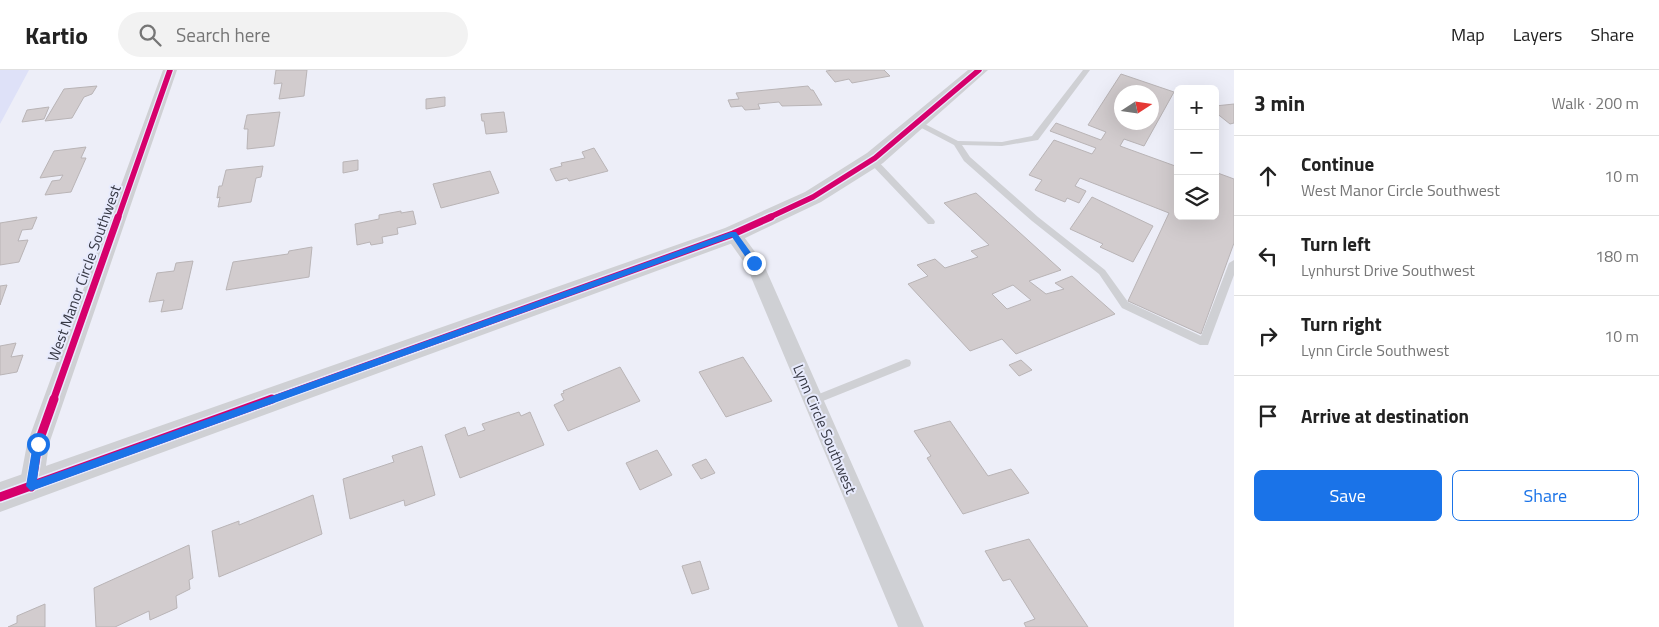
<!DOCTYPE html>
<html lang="en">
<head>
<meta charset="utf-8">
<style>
  body { margin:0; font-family:"Titillium Web",sans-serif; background:#f2f2f2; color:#222 }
  .controls { position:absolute; right:15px; top:15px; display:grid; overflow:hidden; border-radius:8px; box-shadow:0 5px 20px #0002 }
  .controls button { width:45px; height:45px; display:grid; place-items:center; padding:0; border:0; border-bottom:1px solid #e0e0e0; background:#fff; color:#222; font:25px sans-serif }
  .compass { position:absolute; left:1114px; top:15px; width:45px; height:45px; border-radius:50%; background:#fff; box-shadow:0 5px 20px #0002; rotate:78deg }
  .stop { position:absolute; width:15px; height:15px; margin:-11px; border:4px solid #1a73e8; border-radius:50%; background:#fff }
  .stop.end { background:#1a73e8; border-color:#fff; box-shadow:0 1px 5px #0008 }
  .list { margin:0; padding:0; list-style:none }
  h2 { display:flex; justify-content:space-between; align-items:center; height:65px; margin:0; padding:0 20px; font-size:21px }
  h2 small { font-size:16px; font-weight:400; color:#767676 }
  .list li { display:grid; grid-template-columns:32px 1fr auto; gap:15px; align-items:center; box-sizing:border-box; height:80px; padding:0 20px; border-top:1px solid #e0e0e0 }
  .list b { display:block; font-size:19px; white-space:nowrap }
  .list p { margin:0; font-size:16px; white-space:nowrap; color:#767676 }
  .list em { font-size:16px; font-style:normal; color:#767676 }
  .actions { display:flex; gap:10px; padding:15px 20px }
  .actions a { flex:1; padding:11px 0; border:1px solid #1a73e8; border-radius:8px; text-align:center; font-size:18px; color:#1a73e8 }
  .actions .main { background:#1a73e8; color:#fff }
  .icon { flex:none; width:28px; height:28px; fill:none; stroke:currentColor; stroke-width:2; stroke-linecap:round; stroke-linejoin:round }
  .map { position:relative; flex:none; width:1234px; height:557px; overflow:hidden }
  header { display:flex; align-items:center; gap:30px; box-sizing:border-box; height:70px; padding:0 25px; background:#fff; border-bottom:1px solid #e0e0e0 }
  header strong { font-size:24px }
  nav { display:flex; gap:28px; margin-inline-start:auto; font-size:18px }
  .search { width:350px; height:45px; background:#f2f2f2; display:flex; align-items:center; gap:12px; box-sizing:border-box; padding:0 18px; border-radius:28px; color:#767676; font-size:19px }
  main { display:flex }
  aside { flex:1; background:#fff }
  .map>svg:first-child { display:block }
  .green { fill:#dee1f8 }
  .building { fill:#d2ccce; stroke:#b9b4b6; fill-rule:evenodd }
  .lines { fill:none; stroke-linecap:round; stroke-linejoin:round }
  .lane { fill:#cfd0d4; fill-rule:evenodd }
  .street { fill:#cfd0d4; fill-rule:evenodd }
  .secondary { fill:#cfd0d4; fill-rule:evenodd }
  .cycleway-far2-casing { stroke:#e8ebfd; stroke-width:8 }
  .cycleway-far1-casing { stroke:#e8ebfd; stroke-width:10 }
  .cycleway-casing { stroke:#e8ebfd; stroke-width:12 }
  .cycleway-far2 { stroke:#d6006c; stroke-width:5.5 }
  .cycleway-far1 { stroke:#d6006c; stroke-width:7 }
  .cycleway { stroke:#d6006c; stroke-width:9 }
  .route { fill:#1a73e8 }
  .labels { text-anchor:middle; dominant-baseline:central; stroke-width:4; stroke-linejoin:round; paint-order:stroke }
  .street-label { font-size:15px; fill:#373945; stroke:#e8ebfd }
</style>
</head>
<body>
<header>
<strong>Kartio</strong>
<div class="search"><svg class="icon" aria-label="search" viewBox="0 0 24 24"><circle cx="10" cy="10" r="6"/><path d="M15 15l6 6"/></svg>Search here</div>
<nav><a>Map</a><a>Layers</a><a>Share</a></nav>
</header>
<main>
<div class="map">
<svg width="1234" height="557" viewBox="0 0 1234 557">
  <rect width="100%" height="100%" fill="#edeef8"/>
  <!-- green -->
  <path class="green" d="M0 0H29L0 54Z"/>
  <!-- building -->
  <path class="building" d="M276 0H307L304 26 279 29 282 13 274 14Z
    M833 0H884L890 6 852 13 849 9 835 12 826 1Z
    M1121 4 1174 22 1144 76 1124 69 1120 76 1178 97V146H1215V102L1234 109V173L1201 264 1128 231 1169 143 1080 108 1075 116 1086 121 1079 133 1067 128 1065 132 1035 120 1042 110 1029 105 1054 70 1092 84 1096 78 1050 61 1056 53 1101 70 1106 62 1088 55ZM1122 22H1152V52H1122Z
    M97 16 92 24 84 27 72 48 45 51 64 19Z
    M808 16 811 20H813L822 35 782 36 779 32 758 34 760 39 745 40 742 36 731 37 728 30 739 29 736 23Z
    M445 27V36L426 39V29Z
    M1234 34V53L1230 54 1215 42V36Z
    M49 37 44 49 22 52 27 40Z
    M280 42 274 76 247 79 248 59H244L247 45Z
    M504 42 507 62 486 64 484 51H482L481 44Z
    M86 77 81 88H86L71 122 45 125 52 111 60 110 63 105 40 108 54 81Z
    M594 78 608 101 569 111 567 108 556 111 550 99 562 96 561 93 585 88 582 82Z
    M358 90V100L343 103V92Z
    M263 96 261 107 256 108 251 132 218 137 220 127 217 128 219 116H222L226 100Z
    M490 101 499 123 441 138 433 114Z
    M976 123 1061 200 1029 211 1046 224 1064 219 1055 213 1072 206 1115 244 1016 284 1002 269 970 281 908 214 928 206 917 195 935 189 945 198 978 187 971 181 989 175 944 133ZM1013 215 1031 230 1007 239 992 224Z
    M1092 127 1153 156 1133 192 1100 177 1103 174 1070 159Z
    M401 141V143L413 141 416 154 397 158 398 164 382 167 383 173 371 175 370 172 357 175 355 154 379 149V145Z
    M37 147 32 159 22 160 18 171 28 170 19 192 0 195V153Z
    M312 177 309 207 226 220 233 192 288 184 289 181Z
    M193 191 182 239 161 242 164 230 149 232 157 203 174 201 176 193Z
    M7 215 0 235V216Z
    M16 273 11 287 23 285 17 302 0 305V276Z
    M743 287 772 331 726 347 699 302Z
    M1021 290 1032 300 1019 306 1009 295Z
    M620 297 640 331 568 361 554 335 564 330 561 324 564 323 563 321Z
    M519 342 521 346 530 342 544 375 460 408 445 365 465 357 468 366 485 360 482 354Z
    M950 351 988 406 1011 399 1029 423 963 444 927 388 931 386 914 361Z
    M422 376 435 425 405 436 404 430 350 449 343 409 394 392 392 386Z
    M657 380 672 405 640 420 626 393Z
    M706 389 715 403 701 409 692 395Z
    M313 425 322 464 219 507 212 461 239 451V455Z
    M1029 469 1088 557H1026L1024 553 1035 549 1010 509 1003 511 985 481Z
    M189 475 193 508 189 510 190 519 176 526 177 538 150 550 149 541 115 557H96L94 518Z
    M700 491 709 519 692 524 682 496Z
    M45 534V557H8L17 553V546Z"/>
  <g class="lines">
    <!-- lane -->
    <path class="lane" d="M1083 0H1090L1038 70 1002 76 962 75 970 87 1038 147 1105 200 1128 232 1201 266 1229 193 1234 190V205L1208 275H1200L1122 238 1099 204 1032 151 964 91 954 75 912 53 913 51H919L958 71 1002 72 1032 66Z
      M869 88H875L934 150 935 152 934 154H928L869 92Z
      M906 289 910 290 911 293 910 296 813 335 809 334 808 331 809 328Z"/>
    <!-- street -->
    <path class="street" d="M163 0H177L49 374 43 417 39 425 31 428 23 425 19 417 27 374Z
      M733 158 739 160 763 193 924 557H898L746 195 724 164 727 160Z"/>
    <!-- secondary -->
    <path class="secondary" d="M968 0H988L883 93 821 132 741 170 0 442V412L725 158 805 122 867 83Z"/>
    <!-- cycleway-far2 casing -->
    <g class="cycleway-far2-casing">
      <path id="cycleway-far2" d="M118 148 170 0
        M768 148 813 127 875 88 979 0"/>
    </g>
    <!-- cycleway-far1 casing -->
    <g class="cycleway-far1-casing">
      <path id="cycleway-far1" d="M53 331 118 147
        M268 331 733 164 771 147"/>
    </g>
    <!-- cycleway casing -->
    <g class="cycleway-casing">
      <path id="cycleway" d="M31 417 38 374 54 329
        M0 427 272 329"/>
    </g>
    <!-- cycleway-far2 -->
    <use href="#cycleway-far2" class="cycleway-far2"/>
    <!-- cycleway-far1 -->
    <use href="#cycleway-far1" class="cycleway-far1"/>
    <!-- cycleway -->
    <use href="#cycleway" class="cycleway"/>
  </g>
  <!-- route -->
  <path class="route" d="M731 162H736L757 191V195H751L732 167 31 421 26 416 33 374 38 370 42 374 37 410Z"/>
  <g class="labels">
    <!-- street labels -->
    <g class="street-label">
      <text transform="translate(84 203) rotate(-70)">West Manor Circle Southwest</text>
      <text transform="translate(825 359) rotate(67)">Lynn Circle Southwest</text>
    </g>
  </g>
</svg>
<div class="controls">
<button>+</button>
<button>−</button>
<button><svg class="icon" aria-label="layers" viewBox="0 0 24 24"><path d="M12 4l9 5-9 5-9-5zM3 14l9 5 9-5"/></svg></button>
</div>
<svg class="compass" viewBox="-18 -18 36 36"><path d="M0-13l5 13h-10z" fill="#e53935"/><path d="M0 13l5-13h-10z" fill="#767676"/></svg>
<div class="stop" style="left:38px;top:374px"></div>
<div class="stop end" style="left:754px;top:193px"></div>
</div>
<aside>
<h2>3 min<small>Walk · 200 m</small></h2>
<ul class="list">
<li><svg class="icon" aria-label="ahead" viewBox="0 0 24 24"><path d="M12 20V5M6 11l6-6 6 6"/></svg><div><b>Continue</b><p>West Manor Circle Southwest</p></div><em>10 m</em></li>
<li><svg class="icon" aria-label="left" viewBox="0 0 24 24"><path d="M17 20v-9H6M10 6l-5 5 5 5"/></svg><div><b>Turn left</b><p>Lynhurst Drive Southwest</p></div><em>180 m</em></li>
<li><svg class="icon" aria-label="right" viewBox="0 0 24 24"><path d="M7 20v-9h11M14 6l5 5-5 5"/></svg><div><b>Turn right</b><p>Lynn Circle Southwest</p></div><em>10 m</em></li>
<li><svg class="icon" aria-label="arrive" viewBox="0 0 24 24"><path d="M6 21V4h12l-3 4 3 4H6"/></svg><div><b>Arrive at destination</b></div></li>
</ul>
<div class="actions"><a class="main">Save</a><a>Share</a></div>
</aside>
</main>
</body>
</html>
